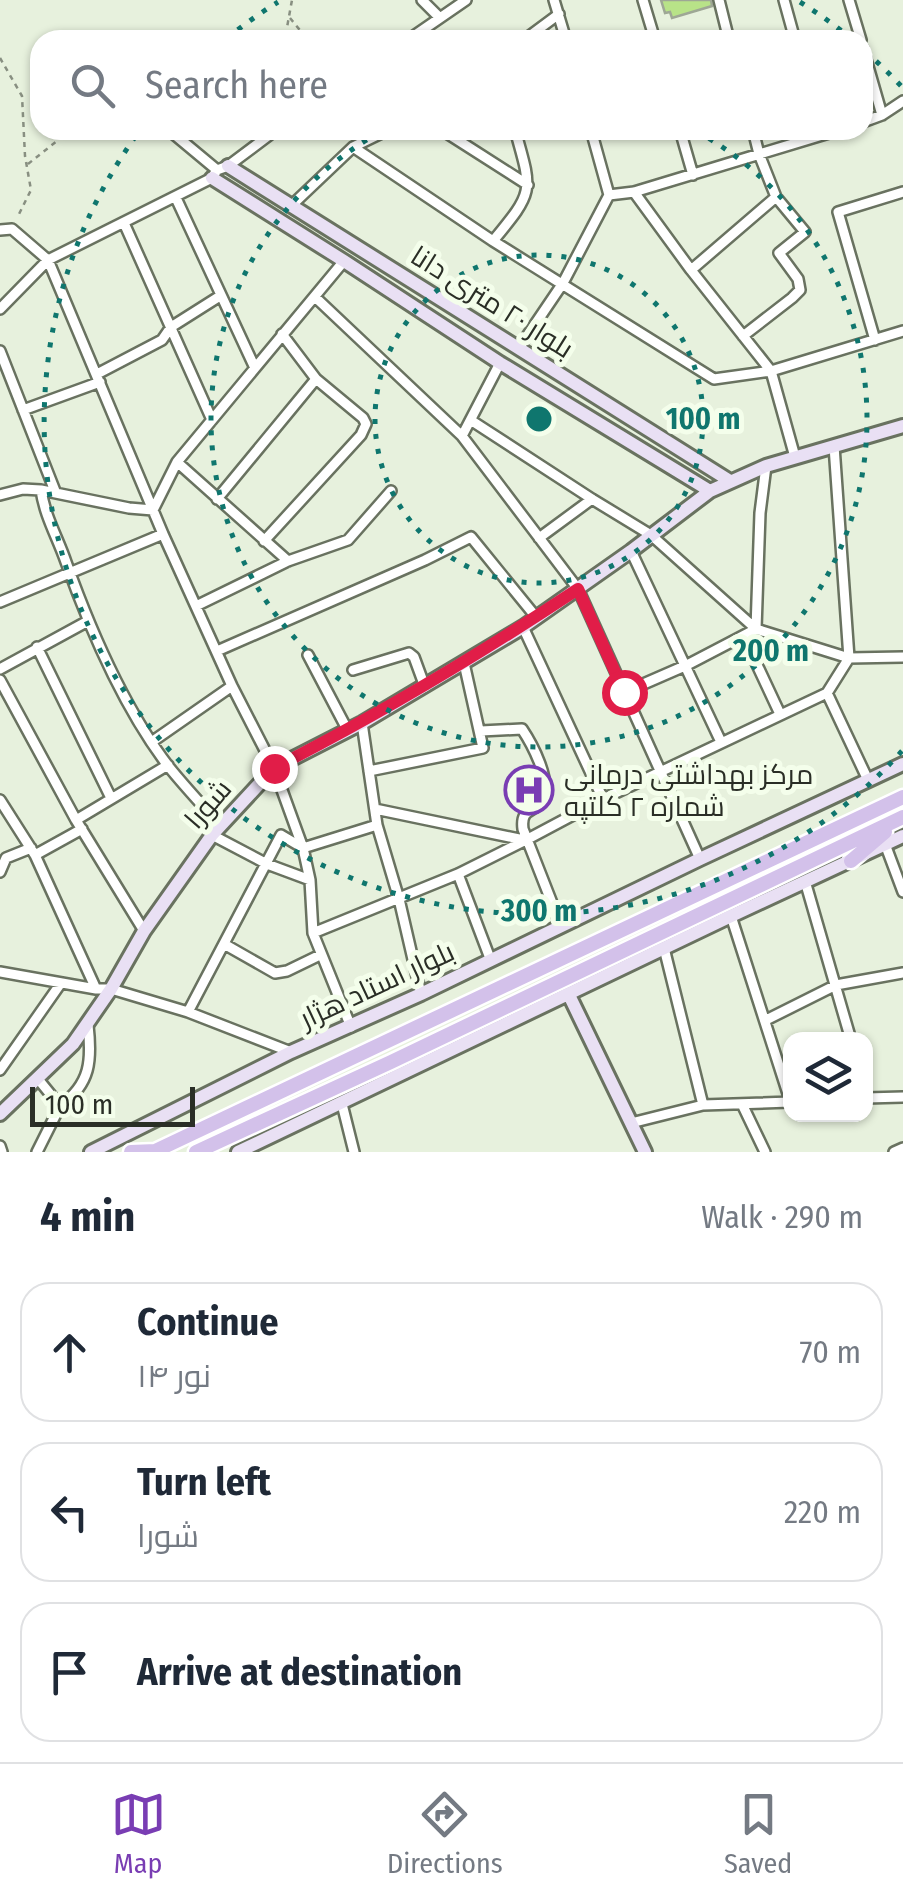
<!DOCTYPE html>
<html lang="en">
<head>
<meta charset="utf-8">
<style>
  body { margin:0; font-family:"Fira Sans Condensed",Cairo,sans-serif; background:#f6f6f7; color:#1f2937 }
  .controls { position:absolute; right:30px; bottom:30px; display:grid; overflow:hidden; border-radius:20px; box-shadow:0 2px 8px #0004 }
  .controls button { width:90px; height:90px; display:grid; place-items:center; padding:0; border:0; border-bottom:2px solid #e0e1e3; background:#fff; color:#1f2937; font:50px sans-serif }
  .scale { position:absolute; left:30px; bottom:25px; width:165px; box-sizing:border-box; padding-left:10px; border:5px solid #2a2e26; border-top:0; font-size:28px; line-height:35px; white-space:nowrap; color:#2a2e26; -webkit-text-stroke:8px #f4feeb; paint-order:stroke }
  .stop { position:absolute; width:30px; height:30px; margin:-22px; border:8px solid #e11d48; border-radius:50%; background:#fff }
  .stop.end { background:#e11d48; border-color:#fff; box-shadow:0 2px 10px #0008 }
  .list { margin:0; padding:0; list-style:none }
  h2 { display:flex; justify-content:space-between; align-items:center; height:130px; margin:0; padding:0 40px; font-size:42px }
  h2 small { font-size:32px; font-weight:400; color:#747a83 }
  .list li { display:grid; grid-template-columns:65px 1fr auto; gap:30px; align-items:center; box-sizing:border-box; height:140px; margin:0 20px 20px; padding:0 20px; border:2px solid #e0e1e3; border-radius:30px }
  .list b { display:block; font-size:38px; white-space:nowrap }
  .list p { margin:0; font-size:32px; white-space:nowrap; color:#747a83 }
  .list em { font-size:32px; font-style:normal; color:#747a83 }
  .icon { flex:none; width:55px; height:55px; fill:none; stroke:currentColor; stroke-width:2; stroke-linecap:round; stroke-linejoin:round }
  .map { position:relative; flex:none; width:903px; height:1152px; overflow:hidden }
  .search { position:absolute; background:#fff; box-shadow:0 2px 8px #0004; left:30px; right:30px; top:30px; height:110px; display:flex; align-items:center; gap:25px; box-sizing:border-box; padding:0 35px; border-radius:30px; color:#747a83; font-size:38px }
  .sheet { height:610px; background:#fff }
  nav { display:flex; justify-content:space-around; align-items:center; box-sizing:border-box; height:140px; border-top:2px solid #e0e1e3; background:#fff; font-size:28px; color:#747a83 }
  nav a { display:grid; justify-items:center; gap:5px }
  nav .on { color:#793db3 }
  .map>svg:first-child { display:block }
  .building { fill:#b8e388; stroke:#9ea795; stroke-width:2.5 }
  .lines { fill:none; stroke-linecap:round; stroke-linejoin:round }
  .street-casing { stroke:#697260; stroke-width:14 }
  .secondary-casing { stroke:#697260; stroke-width:18 }
  .primary-casing { stroke:#fff; stroke-width:19 }
  .path { stroke:#888f81; stroke-width:2.5; stroke-dasharray:5 5; stroke-linecap:butt }
  .street { stroke:#fff; stroke-width:9 }
  .secondary { stroke:#e9e0f4; stroke-width:12 }
  .primary { stroke:#d3c1ea; stroke-width:14 }
  .route { stroke:#e11d48; stroke-width:12 }
  .ring { fill:none; stroke:#0f766e; stroke-width:5; stroke-dasharray:5 10 }
  .labels { text-anchor:middle; dominant-baseline:central; stroke-width:10; stroke-linejoin:round; paint-order:stroke }
  .street-label { font-size:28px; fill:#2a2e26; stroke:#f4feeb }
  .poi-label { font-size:28px; fill:#2a2e26; stroke:#f4feeb; text-anchor:start }
  .centre { fill:#0f766e; stroke:#f4feeb; stroke-width:5 }
  .ring-label { font-size:30px; text-anchor:middle; font-weight:bold; fill:#0f766e; stroke:#f4feeb; stroke-width:10; stroke-linejoin:round; paint-order:stroke }
</style>
</head>
<body>
<div class="map">
<svg width="903" height="1152" viewBox="0 0 903 1152">
  <rect width="100%" height="100%" fill="#e7f1dd"/>
  <!-- building -->
  <path class="building" d="M661 0H711L712 6 672 18 670 12 665 13Z"/>
  <g class="lines">
    <!-- street casing -->
    <g class="street-casing">
      <path id="street" d="M422 0 440 18
        M554 0 566 40
        M643 0 655 40
        M719 0 729 40
        M784 0 795 40
        M849 0 861 40
        M408 40 466 0
        M524 40 559 14
        M863 49 882 115
        M863 122 882 115 903 101
        M169 130 217 170
        M442 130 528 185
        M591 130 609 195
        M680 130 693 175
        M353 147 493 241 714 379 771 371 903 331
        M634 192 691 270 771 371 795 457
        M176 198 255 368
        M292 205 353 147 388 130
        M124 223 212 420
        M0 230 12 229 48 260 163 534 232 686 274 768 303 848 310 880 313 933 351 1027
        M493 241C534 191 533 193 515 130
        M691 270 776 197 759 154 753 130
        M315 297 462 436 578 589 700 859
        M0 309 48 260 212 178 217 170 228 166 276 130
        M743 336 792 298 800 290 798 279 779 253 805 232 776 197
        M875 340 838 212 903 192
        M519 348 563 283 609 195 634 192 839 130
        M0 351 55 491
        M97 374 162 340 171 327 220 296
        M23 410 100 382
        M472 421 592 499 651 535 756 629 849 658 903 657
        M462 436 500 363
        M834 446 849 658
        M177 462 288 561
        M0 495 23 489 41 490
        M217 499 316 379
        M539 538 592 499
        M264 541 361 435 366 424 363 418 316 379 282 334
        M631 551 721 742
        M0 602 163 534
        M196 606 288 561 348 540 391 491
        M523 627 603 799
        M744 637 780 714
        M37 647 111 798
        M217 651 425 560 471 537 536 617
        M308 655 348 731
        M0 669 88 621
        M353 670 409 653 414 657 425 687
        M0 680 76 820 144 931
        M625 692 687 665 756 629 760 513 766 466
        M827 693 868 780
        M362 723 377 825 399 899 421 994
        M481 731 522 729C532 744 551 779 543 798 536 814 520 806 523 829L561 926
        M153 741 232 686
        M369 771 483 748 464 663
        M0 800 35 855 96 989
        M375 809 524 840
        M76 820 168 765
        M220 825C203 806 185 787 169 767 125 710 90 629 66 562 57 536 45 517 41 490L129 508 153 510 177 462 344 261
        M212 835 267 864 310 880
        M885 844 903 892
        M35 855 82 829
        M0 872 6 858 31 848
        M458 874 491 961
        M805 881 851 1040
        M731 916 790 1100
        M313 933 458 874 526 840 603 799 827 693 849 658
        M224 944 275 973 287 971 320 955
        M664 948 703 1105
        M0 972 96 989H111L188 1012 291 1052
        M188 1012 281 835 303 848 377 825
        M766 1020 836 985 903 973
        M0 1070 61 983
        M866 1098 903 1097
        M342 1104 354 1152
        M742 1104 765 1152
        M60 1106C91 1084 92 1060 88 1025
        M631 1123 703 1105 790 1102
        M0 1146 2 1152
        M37 1152 60 1106 38 1079
        M894 1152 903 1148"/>
    </g>
    <!-- secondary casing -->
    <g class="secondary-casing">
      <path id="secondary" d="M228 166 730 481
        M212 178 344 261 500 363 710 491
        M569 995 645 1152
        M0 1114 73 1044 111 989 144 931 212 835 274 768 362 723 523 627 631 551 710 491 766 466 903 426
        M91 1152 291 1052 421 994 700 859 903 764
        M238 1152 731 916 903 836"/>
    </g>
    <!-- primary casing -->
    <g class="primary-casing">
      <path id="primary" d="M851 861 885 832
        M131 1152 156 1151
        M153 1152 903 797
        M196 1152 391 1062 903 817"/>
    </g>
    <!-- path -->
    <path class="path" d="M290 18 308 40
      M265 40 286 33 292 0
      M0 58 22 96 25 156 31 190 17 218
      M28 164 62 137 75 130"/>
    <!-- street -->
    <use href="#street" class="street"/>
    <!-- secondary -->
    <use href="#secondary" class="secondary"/>
    <!-- primary -->
    <use href="#primary" class="primary"/>
  </g>
  <g class="lines">
    <!-- route -->
    <path class="route" d="M274 768C382 713 477 656 578 589L624 692"/>
  </g>
  <!-- distance rings -->
  <g class="ring">
    <circle cx="539" cy="419" r="164"/>
    <path d="M696 131A328 328 0 1 1 382 131"/>
    <path d="M902 751A492 492 0 0 1 138 133M226 39A492 492 0 0 1 278 2M800 2A492 492 0 0 1 852 39M865 51A492 492 0 0 1 902 87"/>
  </g>
  <!-- icons -->
  <defs>
    <g id="hospital-ring" transform="scale(2.5)"><circle r="9.5" fill="#f4feeb" stroke="#793db3" stroke-width="1.5"/><path d="M-5-5h3v3.5h4V-5h3V5h-3V1.5h-4V5h-3Z" fill="#793db3"/></g>
  </defs>
  <g fill-rule="evenodd">
    <use href="#hospital-ring" x="529" y="790"/>
  </g>
  <g class="labels">
    <!-- street labels -->
    <g class="street-label">
      <text transform="translate(492 302) rotate(32)">بلوار ۲۰ متری دانا</text>
      <text transform="translate(208 804) rotate(-49)">شورا</text>
      <text transform="translate(377 985) rotate(-25)">بلوار استاد هژار</text>
    </g>
    <!-- poi labels -->
    <g class="poi-label">
      <text x="564" y="774">مرکز بهداشتی درمانی<tspan x="564" dy="32">شماره ۲ کلتپه</tspan></text>
    </g>
  </g>
  <circle cx="539" cy="419" r="15" class="centre"/>
  <g class="ring-label">
    <text x="703" y="429">100 m</text>
    <text x="771" y="661">200 m</text>
    <text x="539" y="921">300 m</text>
  </g>
</svg>
<div class="controls">
<button><svg class="icon" aria-label="layers" viewBox="0 0 24 24"><path d="M12 4l9 5-9 5-9-5zM3 14l9 5 9-5"/></svg></button>
</div>
<div class="scale">100 m</div>
<div class="stop" style="left:624px;top:692px"></div>
<div class="stop end" style="left:274px;top:768px"></div>
<div class="search"><svg class="icon" aria-label="search" viewBox="0 0 24 24"><circle cx="10" cy="10" r="6"/><path d="M15 15l6 6"/></svg>Search here</div>
</div>
<section class="sheet">
<h2>4 min<small>Walk · 290 m</small></h2>
<ul class="list">
<li><svg class="icon" aria-label="ahead" viewBox="0 0 24 24"><path d="M12 20V5M6 11l6-6 6 6"/></svg><div><b>Continue</b><p>نور ۱۴</p></div><em>70 m</em></li>
<li><svg class="icon" aria-label="left" viewBox="0 0 24 24"><path d="M17 20v-9H6M10 6l-5 5 5 5"/></svg><div><b>Turn left</b><p>شورا</p></div><em>220 m</em></li>
<li><svg class="icon" aria-label="arrive" viewBox="0 0 24 24"><path d="M6 21V4h12l-3 4 3 4H6"/></svg><div><b>Arrive at destination</b></div></li>
</ul>
</section>
<nav>
<a class="on"><svg class="icon" aria-label="map" viewBox="0 0 24 24"><path d="M3 6l6-2 6 2 6-2v14l-6 2-6-2-6 2zM9 4v14M15 6v14"/></svg>Map</a>
<a><svg class="icon" aria-label="directions" viewBox="0 0 24 24"><path d="M12 3l9 9-9 9-9-9zM9 14v-3h6M13 9l2 2-2 2"/></svg>Directions</a>
<a><svg class="icon" aria-label="saved" viewBox="0 0 24 24"><path d="M7 4h10v16l-5-4-5 4z"/></svg>Saved</a>
</nav>
</body>
</html>
